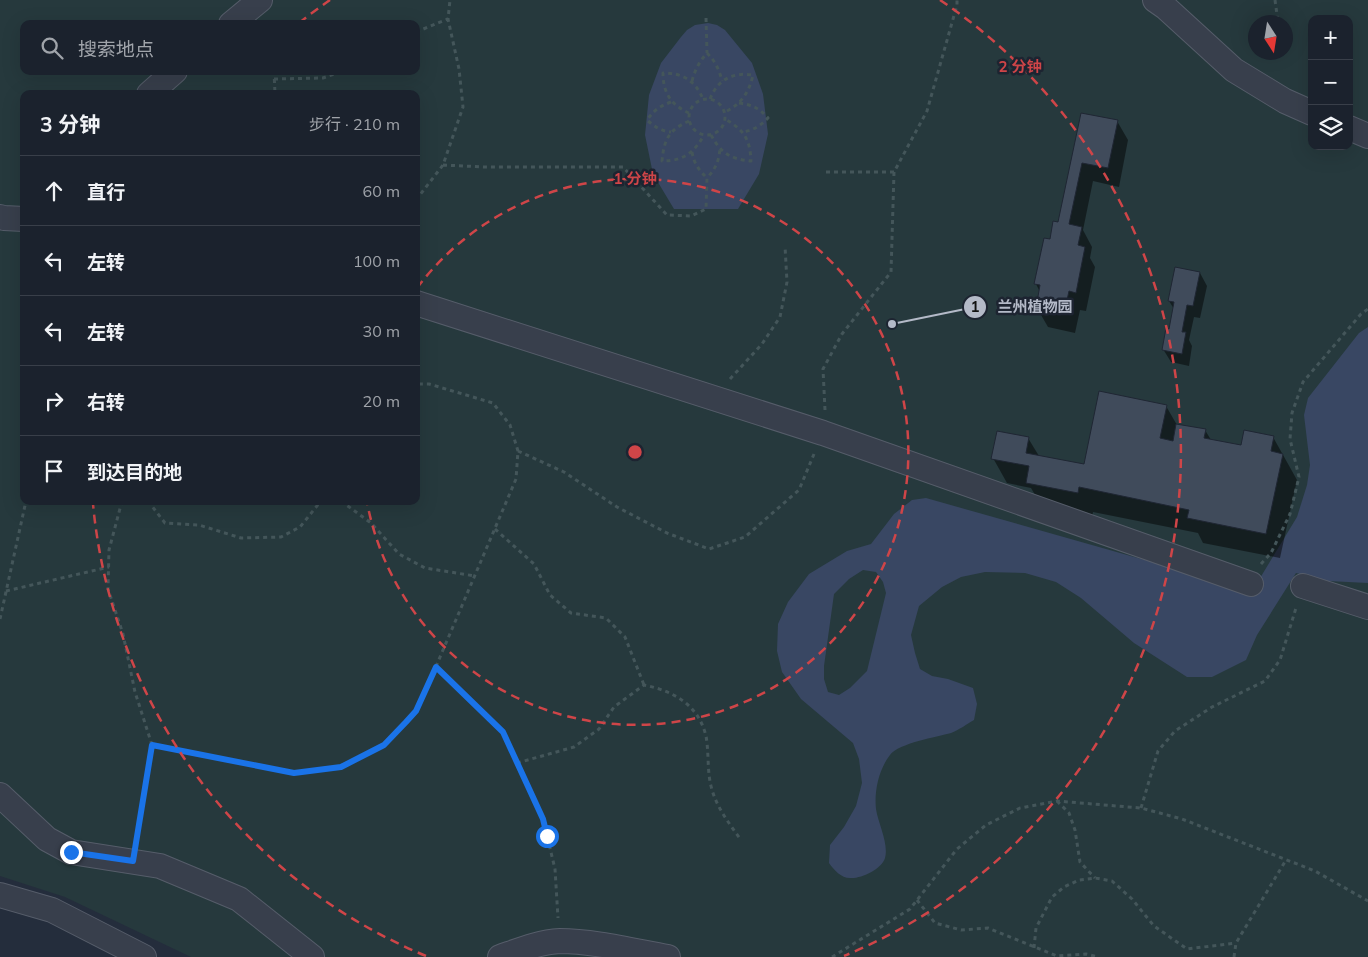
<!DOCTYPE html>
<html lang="zh">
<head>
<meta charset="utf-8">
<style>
  body { margin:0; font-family:Mulish,"Noto Sans SC",sans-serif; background:#282f39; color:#f1f3f6 }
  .controls { position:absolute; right:15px; top:15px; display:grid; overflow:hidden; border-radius:10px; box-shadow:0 5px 20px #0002 }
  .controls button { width:45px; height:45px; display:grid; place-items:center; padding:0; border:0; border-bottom:1px solid #393f49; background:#1b222d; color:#f1f3f6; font:25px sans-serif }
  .compass { position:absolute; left:1248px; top:15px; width:45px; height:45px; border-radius:50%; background:#1b222d; box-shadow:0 5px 20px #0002; rotate:168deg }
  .stop { position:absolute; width:15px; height:15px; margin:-11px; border:4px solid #1a73e8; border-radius:50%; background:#fff }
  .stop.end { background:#1a73e8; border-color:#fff; box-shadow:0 1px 5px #0008 }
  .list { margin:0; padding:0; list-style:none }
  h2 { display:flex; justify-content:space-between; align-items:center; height:65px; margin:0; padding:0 20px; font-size:21px }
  h2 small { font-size:16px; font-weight:400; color:#a0a4aa }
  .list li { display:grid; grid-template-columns:32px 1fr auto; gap:15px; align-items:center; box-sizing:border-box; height:70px; padding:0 20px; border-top:1px solid #393f49 }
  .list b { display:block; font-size:19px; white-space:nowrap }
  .list em { font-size:16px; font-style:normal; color:#a0a4aa }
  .icon { flex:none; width:28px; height:28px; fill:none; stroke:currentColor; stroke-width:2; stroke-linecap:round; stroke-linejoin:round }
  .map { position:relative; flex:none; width:1368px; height:957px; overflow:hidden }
  .search { position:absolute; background:#1b222d; box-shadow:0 5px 20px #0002; left:20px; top:20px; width:400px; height:55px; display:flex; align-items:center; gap:12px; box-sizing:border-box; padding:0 18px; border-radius:10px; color:#a0a4aa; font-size:19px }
  .panel { position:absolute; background:#1b222d; box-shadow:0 5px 20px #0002; left:20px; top:90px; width:400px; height:415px; border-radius:10px }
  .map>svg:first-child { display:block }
  .green { fill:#26393d; fill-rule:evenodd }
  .water { fill:#394763; fill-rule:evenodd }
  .shadow { fill:#0007 }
  .building { fill:#404b5b; stroke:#1f2633 }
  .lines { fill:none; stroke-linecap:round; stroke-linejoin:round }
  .minor-casing { stroke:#565d6a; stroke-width:26 }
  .path { stroke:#44565a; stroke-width:3; stroke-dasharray:4 4; stroke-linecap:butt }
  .minor { stroke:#383f4c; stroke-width:24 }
  .route { stroke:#1a73e8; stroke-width:6 }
  .ring { fill:none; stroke:#cf4548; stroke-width:2.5; stroke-dasharray:9 6 }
  .centre { fill:#cf4548; stroke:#1d2431; stroke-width:2.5 }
  .ring-label { font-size:15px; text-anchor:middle; font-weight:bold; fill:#cf4548; stroke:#1d2431; stroke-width:5; stroke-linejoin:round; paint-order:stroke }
  .leader { fill:none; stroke:#b4bac8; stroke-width:2 }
  .callout-dot { fill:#b4bac8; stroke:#1d2431; stroke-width:2 }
  .mark-label { font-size:15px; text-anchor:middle; font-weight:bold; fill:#111 }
  .callout-label { font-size:15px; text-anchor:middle; font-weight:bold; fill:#b4bac8; stroke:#1d2431; stroke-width:5; stroke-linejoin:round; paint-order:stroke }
</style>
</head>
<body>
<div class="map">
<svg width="1368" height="957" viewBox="0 0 1368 957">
  <rect width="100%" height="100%" fill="#242d3c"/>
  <!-- green -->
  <path class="green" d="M0 0H1368V957H191L65 897 0 876ZM1312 19H1349V146H1312ZM1256 22H1286V52H1256ZM24 24H416V71H24ZM24 94H416V501H24Z"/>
  <!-- water -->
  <path class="water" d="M708 23 717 25 725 30 752 63 763 94 768 134 759 174 738 209H674L653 174 645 135 649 95 661 63 681 37 687 30 695 25Z
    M1368 327V583L1328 581 1296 573 1257 635 1246 660 1212 677H1187L1134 643 1081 598 1056 582 1025 573 985 572 961 577 942 587 919 606 911 635 915 653 920 669 932 676 948 679 973 688 977 704 974 720C967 724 959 730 951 733 937 737 899 743 890 755 879 769 874 791 876 809 878 823 889 844 885 858 882 869 861 879 850 878 841 878 834 870 829 863L830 845 844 827 856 806 862 783 859 759 853 743 801 699 782 672 777 651 778 624 788 602 809 574 847 551 871 544 894 514 912 500 926 498 1233 585 1251 593 1297 517 1307 485 1310 465 1304 415 1308 398 1359 333ZM863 570 876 572 883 582 886 593 867 671 850 688 839 695 828 692 824 679V666L834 594 849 579Z"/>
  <!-- shadow -->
  <path class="shadow" d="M1082 114 1117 121 1128 140 1119 187 1093 181 1083 230 1092 247 1090 258 1095 267 1086 311 1080 310 1075 333 1048 327 1037 308 1040 292 1036 284 1059 223Z
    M1200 273 1207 286 1200 318 1194 317 1189 340 1192 346 1189 366 1171 362 1163 349 1170 330 1174 309 1169 301Z
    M1166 406 1177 425 1205 430 1211 440 1242 447 1273 437 1297 480 1280 558 1203 543 1198 533 1093 512 1092 518 1042 507 1031 488 1007 483 993 458 1028 438 1039 456 1085 466Z"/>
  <!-- building -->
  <path class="building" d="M1081 113 1118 120 1108 168 1082 163 1069 224 1082 227 1078 245 1085 247 1076 293 1069 291 1064 314 1036 308 1040 285 1034 284 1044 238 1050 239 1053 221 1058 222Z
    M1175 267 1200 272 1193 306 1187 305 1182 332H1186L1182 354 1162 350 1166 328 1169 329 1174 302 1168 301Z
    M1099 391 1167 405 1160 438 1173 441 1176 424 1206 429 1204 438 1241 445 1244 430 1274 436 1271 451 1283 454 1266 534 1187 518 1189 510 1079 487 1078 493 1026 483 1029 466 991 459 997 431 1029 437 1026 453 1084 464Z"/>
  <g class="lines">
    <!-- minor casing -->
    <g class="minor-casing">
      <path id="minor" d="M1155 0 1165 7 1234 70 1285 101 1312 113
        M231 24 260 0
        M149 94 175 71
        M1349 128 1368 136
        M0 217 4 218 24 219
        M416 303 823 433 1251 584
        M1303 586 1368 607
        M0 795 47 839 71 852 160 866 239 899 312 957
        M0 895 52 910 144 957
        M500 957C520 950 539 942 560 941 593 941 634 951 668 957"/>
    </g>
    <!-- path -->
    <path class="path" d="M1275 0 1278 22
      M706 18 707 53
      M416 32 448 19
      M274 71 275 94
      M274 79 323 78 343 71
      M692 81C695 70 699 62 707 53 715 61 719 69 722 81
      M689 117a18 18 0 1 1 36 0a18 18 0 1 1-36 0Z
      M710 99C718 79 733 72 753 75 749 93 741 104 725 112
      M671 102C660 106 654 110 647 120 655 127 661 131 671 132
      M739 103C752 105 759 108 768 118 760 126 754 130 743 132
      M689 113C671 105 663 93 663 73 682 73 695 80 703 99
      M689 121C669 130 664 139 662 161 683 161 694 153 704 135
      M711 135C721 153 730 159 751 161 750 139 744 130 725 119
      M692 152C694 164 699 170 707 178
      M443 165 484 167H623L667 215 691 216 706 209 707 178C716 168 719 161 720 148
      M826 172H894
      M416 200 443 165 463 107 459 69 448 19 450 0
      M730 379 762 344 780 317 787 282 785 246
      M825 410 823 369 842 334 891 272 894 172 927 111 957 5V0
      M518 451 564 472 617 507 667 533 709 549 745 537 799 490 814 454
      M122 501 109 550 108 589 123 634 135 692 152 745 137 839
      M148 501 165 523 199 525 241 538 281 537 300 527 321 501
      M341 501 371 523 399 554 425 568 475 576
      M495 529 534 564 550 595 571 613 606 618 625 637 644 685
      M1261 564 1271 553 1290 514 1299 477 1290 439 1292 413 1303 382 1361 314 1368 309
      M6 591 109 567
      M0 619 26 501
      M436 667 503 732 543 819 555 869 558 918
      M152 745 294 773 341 767 384 745 417 711 516 479 518 451 510 425 493 403 429 384H416
      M517 763 574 747 599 729 614 707 644 685C673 691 698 704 706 736 709 752 707 770 711 786 716 807 729 823 741 840
      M1057 801 1069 813 1075 830 1080 862 1095 878
      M1141 808 1158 751 1175 731 1212 707 1265 681 1280 660 1296 608
      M917 900 935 923 961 930 988 928 1057 956 1086 954 1098 957
      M1034 948 1036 928 1052 897 1064 887 1079 880 1095 878 1112 881 1132 899 1154 926 1187 949 1236 943
      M832 957 910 909 957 849 986 825 1020 808 1057 801 1141 808 1182 819 1315 871 1368 901
      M1234 957 1236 943 1286 860"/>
    <!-- minor -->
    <use href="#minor" class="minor"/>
  </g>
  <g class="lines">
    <!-- route -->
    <path class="route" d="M71 852 133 861 152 745 294 773 341 767 384 745 406 722 416 711 436 667 503 732 543 819 547 836"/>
  </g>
  <!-- distance rings -->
  <g class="ring">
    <path d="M417 288A273 273 0 1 1 367 502"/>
    <path d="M426 956A545 545 0 0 1 93 504M299 23A545 545 0 0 1 330 0M940 0A545 545 0 0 1 844 956"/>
  </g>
  <circle cx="635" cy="452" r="8" class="centre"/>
  <g class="ring-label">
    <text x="1020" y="72">2 分钟</text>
    <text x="635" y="184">1 分钟</text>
  </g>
  <!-- callouts -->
  <path class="leader" d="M892 324L975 307"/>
  <g class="callout-dot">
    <circle cx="892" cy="324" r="5"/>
    <circle cx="975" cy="307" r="12"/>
  </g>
  <g class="mark-label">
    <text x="975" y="312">1</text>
  </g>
  <g class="callout-label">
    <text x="1035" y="312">兰州植物园</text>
  </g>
</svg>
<div class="controls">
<button>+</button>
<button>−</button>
<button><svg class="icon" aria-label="layers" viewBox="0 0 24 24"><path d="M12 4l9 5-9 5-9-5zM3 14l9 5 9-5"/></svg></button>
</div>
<svg class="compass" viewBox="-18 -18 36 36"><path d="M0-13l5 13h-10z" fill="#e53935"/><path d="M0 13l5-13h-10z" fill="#a0a4aa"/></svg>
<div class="stop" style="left:547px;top:836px"></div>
<div class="stop end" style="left:71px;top:852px"></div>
<div class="search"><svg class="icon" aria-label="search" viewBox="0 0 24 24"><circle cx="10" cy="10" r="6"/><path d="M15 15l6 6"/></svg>搜索地点</div>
<section class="panel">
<h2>3 分钟<small>步行 · 210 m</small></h2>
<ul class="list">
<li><svg class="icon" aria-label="ahead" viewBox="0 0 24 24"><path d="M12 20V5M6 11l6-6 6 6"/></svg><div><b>直行</b></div><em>60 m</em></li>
<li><svg class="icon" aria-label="left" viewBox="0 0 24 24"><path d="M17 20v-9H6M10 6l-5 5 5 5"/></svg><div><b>左转</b></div><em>100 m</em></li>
<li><svg class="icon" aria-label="left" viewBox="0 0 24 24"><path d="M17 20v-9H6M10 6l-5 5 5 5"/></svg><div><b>左转</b></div><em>30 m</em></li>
<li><svg class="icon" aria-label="right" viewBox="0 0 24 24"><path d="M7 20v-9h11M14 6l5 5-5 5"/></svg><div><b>右转</b></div><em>20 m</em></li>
<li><svg class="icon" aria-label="arrive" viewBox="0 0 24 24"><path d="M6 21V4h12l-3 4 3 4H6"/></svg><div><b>到达目的地</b></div></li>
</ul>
</section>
</div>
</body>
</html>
